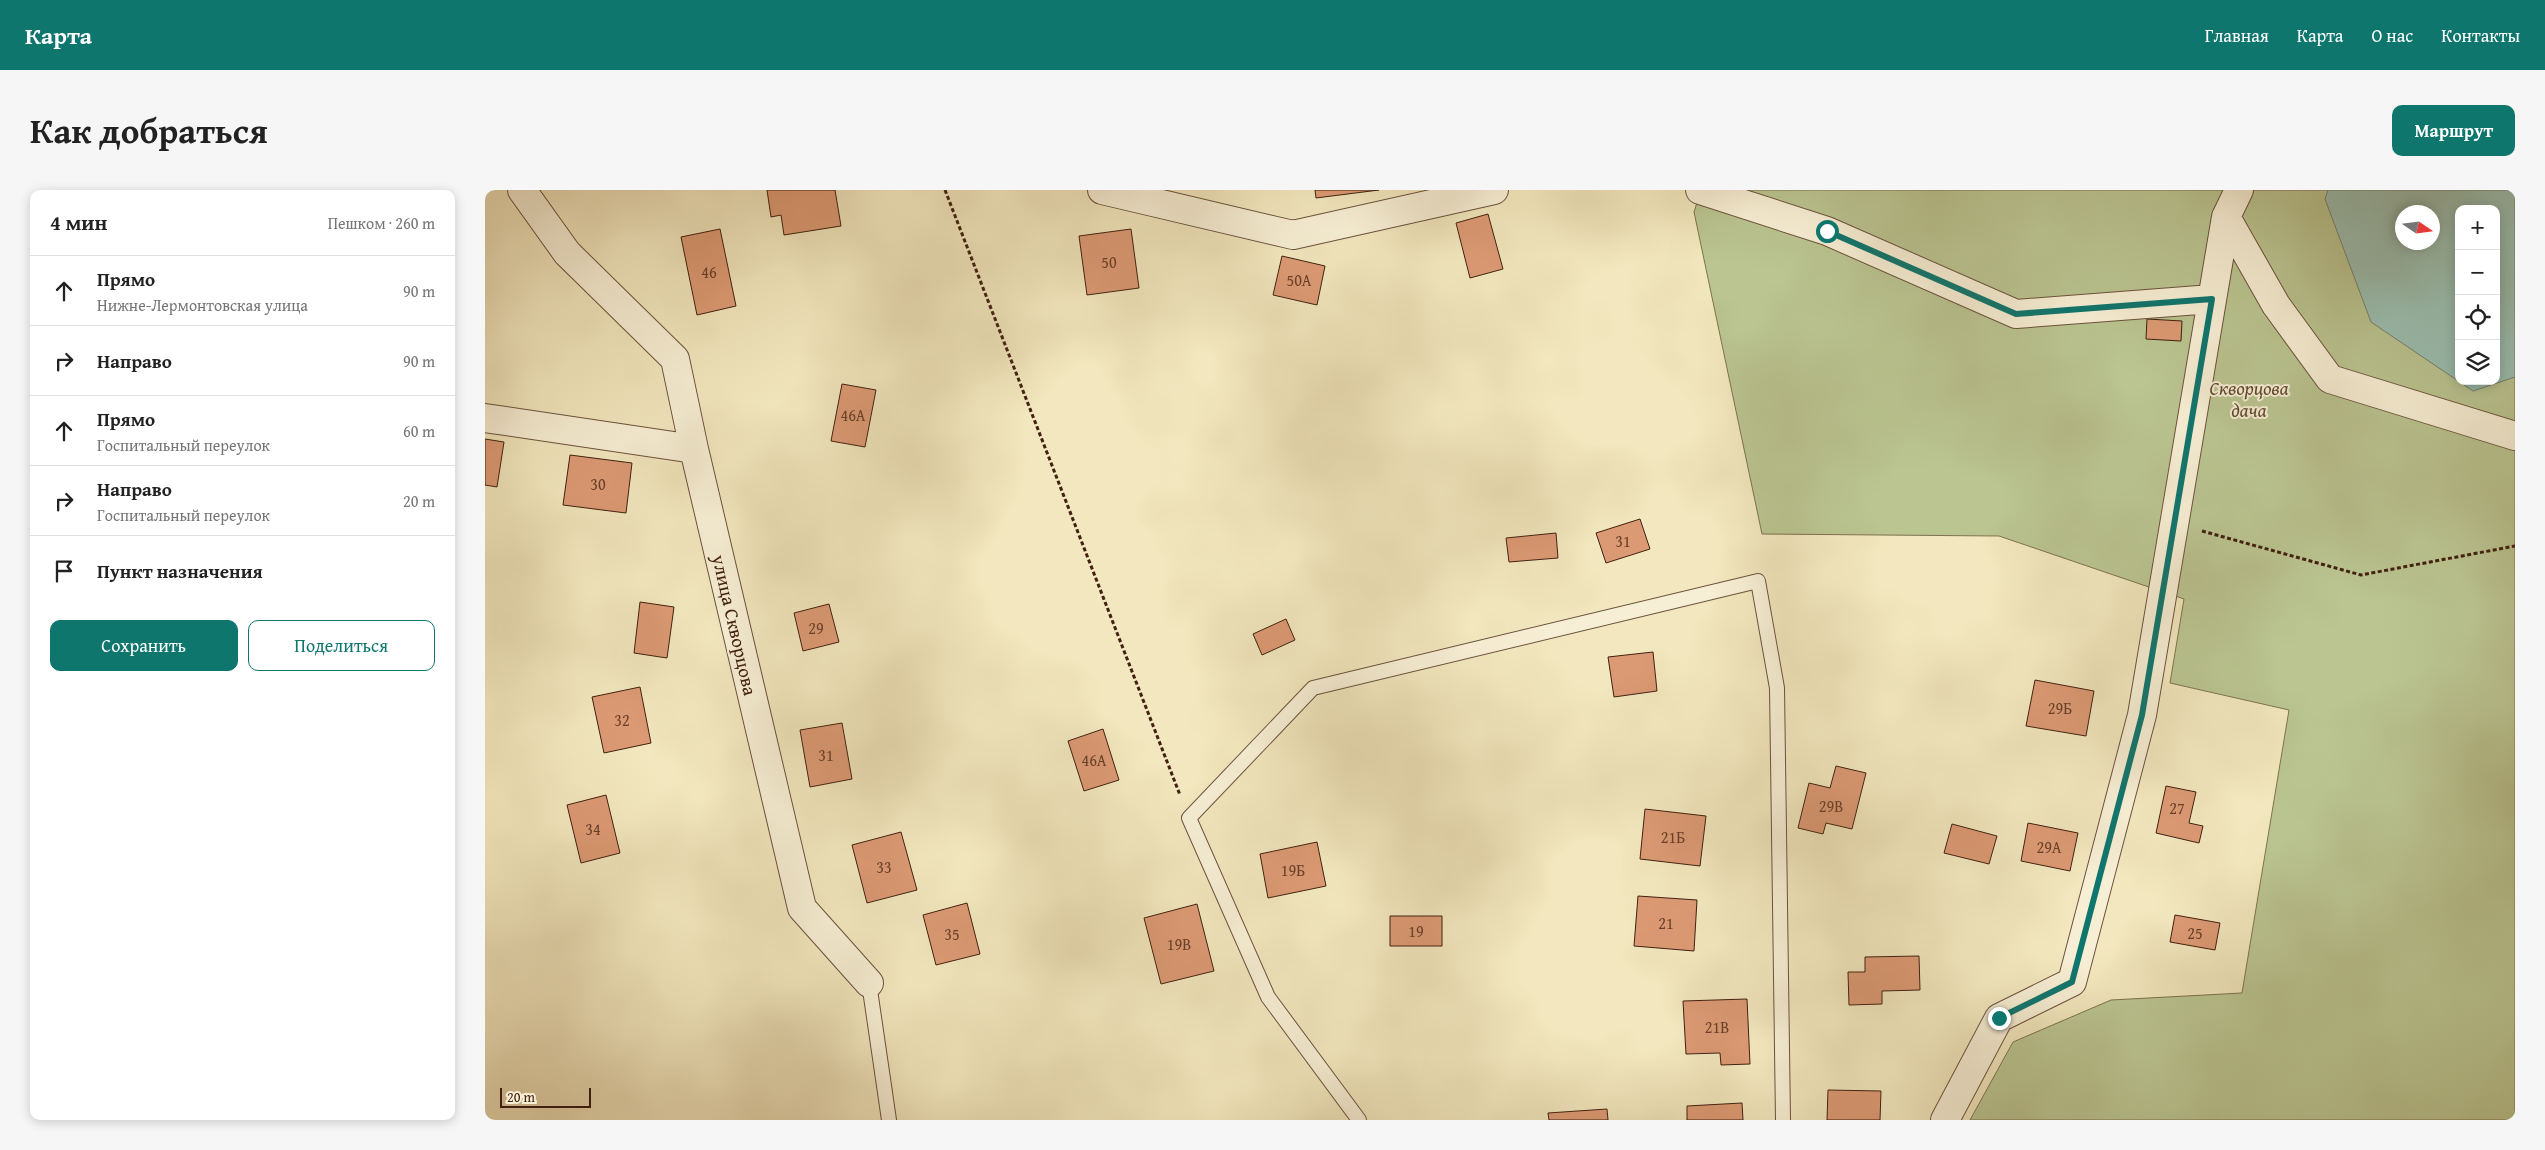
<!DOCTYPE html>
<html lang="ru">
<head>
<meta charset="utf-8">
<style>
  body { margin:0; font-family:"Gentium Book Plus",serif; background:#f6f6f6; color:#222 }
  .controls { position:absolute; right:15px; top:15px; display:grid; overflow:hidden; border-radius:10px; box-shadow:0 2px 12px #0003 }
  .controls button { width:45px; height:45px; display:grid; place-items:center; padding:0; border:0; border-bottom:1px solid #e0e0e0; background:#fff; color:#222; font:25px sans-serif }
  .compass { position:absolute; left:1910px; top:15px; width:45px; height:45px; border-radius:50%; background:#fff; box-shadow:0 2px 12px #0003; rotate:103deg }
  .scale { position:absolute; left:15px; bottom:12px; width:91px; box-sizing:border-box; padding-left:5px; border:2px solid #412010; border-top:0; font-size:14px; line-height:18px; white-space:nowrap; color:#412010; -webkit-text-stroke:4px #f7efd5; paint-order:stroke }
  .stop { position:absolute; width:15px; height:15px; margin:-11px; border:4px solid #0f766e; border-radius:50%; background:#fff }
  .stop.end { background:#0f766e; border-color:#fff; box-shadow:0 1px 5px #0008 }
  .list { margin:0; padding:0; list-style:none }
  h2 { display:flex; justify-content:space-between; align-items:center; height:65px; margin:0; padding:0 20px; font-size:21px }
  h2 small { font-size:16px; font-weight:400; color:#767676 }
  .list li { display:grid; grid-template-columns:32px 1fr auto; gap:15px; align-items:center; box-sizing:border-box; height:70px; padding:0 20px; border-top:1px solid #e0e0e0 }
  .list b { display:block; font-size:19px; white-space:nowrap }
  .list p { margin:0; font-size:16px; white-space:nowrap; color:#767676 }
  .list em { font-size:16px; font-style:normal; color:#767676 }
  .actions { display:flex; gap:10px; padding:15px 20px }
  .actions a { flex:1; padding:11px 0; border:1px solid #0f766e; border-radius:10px; text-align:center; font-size:18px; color:#0f766e }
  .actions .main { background:#0f766e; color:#fff }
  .icon { flex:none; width:28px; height:28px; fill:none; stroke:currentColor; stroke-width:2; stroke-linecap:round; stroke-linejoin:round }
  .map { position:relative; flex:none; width:2030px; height:930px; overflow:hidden; border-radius:10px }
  header { display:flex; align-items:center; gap:30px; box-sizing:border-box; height:70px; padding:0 25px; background:#0f766e; color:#fff }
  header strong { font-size:24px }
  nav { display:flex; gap:28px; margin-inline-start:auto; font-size:18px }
  .intro { display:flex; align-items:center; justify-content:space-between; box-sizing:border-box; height:120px; padding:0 30px }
  h1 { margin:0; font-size:35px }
  .button { padding:12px 22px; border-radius:10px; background:#0f766e; color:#fff; font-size:18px; font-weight:700 }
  main { display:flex; gap:30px; padding:0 30px }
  aside { flex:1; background:#fff; border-radius:10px; box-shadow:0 2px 12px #0003 }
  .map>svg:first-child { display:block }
  .green { fill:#bac591; stroke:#7e7250; fill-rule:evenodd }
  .water { fill:#9bc0b2; stroke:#778071; fill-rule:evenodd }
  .building { fill:#dc9a74; stroke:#412010 }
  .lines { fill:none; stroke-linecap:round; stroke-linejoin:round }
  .service-casing { stroke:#6d523c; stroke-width:16 }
  .minor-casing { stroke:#6d523c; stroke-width:30 }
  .path { stroke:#412010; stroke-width:3; stroke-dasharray:4 2.5; stroke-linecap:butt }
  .service { stroke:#f7efd5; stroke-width:14 }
  .minor { stroke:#f7efd5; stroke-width:28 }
  .route { stroke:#0f766e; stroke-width:6 }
  .labels { text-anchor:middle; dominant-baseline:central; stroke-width:4; stroke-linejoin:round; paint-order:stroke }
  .number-label { font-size:16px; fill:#683e29 }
  .park-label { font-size:19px; font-style:italic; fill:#5f4930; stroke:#f7efd5 }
  .street-label { font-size:19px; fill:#412010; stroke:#f7efd5 }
</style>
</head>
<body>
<header>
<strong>Карта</strong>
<nav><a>Главная</a><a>Карта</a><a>О нас</a><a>Контакты</a></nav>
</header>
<div class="intro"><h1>Как добраться</h1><a class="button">Маршрут</a></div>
<main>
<aside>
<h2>4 мин<small>Пешком · 260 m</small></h2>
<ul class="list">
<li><svg class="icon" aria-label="ahead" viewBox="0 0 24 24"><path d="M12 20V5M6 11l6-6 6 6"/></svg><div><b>Прямо</b><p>Нижне-Лермонтовская улица</p></div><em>90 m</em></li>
<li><svg class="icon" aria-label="right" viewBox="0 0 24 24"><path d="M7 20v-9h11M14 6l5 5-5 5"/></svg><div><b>Направо</b></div><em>90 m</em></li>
<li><svg class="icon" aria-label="ahead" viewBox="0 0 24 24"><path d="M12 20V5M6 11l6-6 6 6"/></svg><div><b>Прямо</b><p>Госпитальный переулок</p></div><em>60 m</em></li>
<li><svg class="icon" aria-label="right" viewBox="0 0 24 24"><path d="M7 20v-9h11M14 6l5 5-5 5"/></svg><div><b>Направо</b><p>Госпитальный переулок</p></div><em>20 m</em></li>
<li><svg class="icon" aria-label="arrive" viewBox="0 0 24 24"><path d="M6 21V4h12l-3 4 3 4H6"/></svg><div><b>Пункт назначения</b></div></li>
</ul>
<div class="actions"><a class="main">Сохранить</a><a>Поделиться</a></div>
</aside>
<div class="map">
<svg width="2030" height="930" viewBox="0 0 2030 930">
  <rect width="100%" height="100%" fill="#f2e7be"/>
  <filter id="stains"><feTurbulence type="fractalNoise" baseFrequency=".004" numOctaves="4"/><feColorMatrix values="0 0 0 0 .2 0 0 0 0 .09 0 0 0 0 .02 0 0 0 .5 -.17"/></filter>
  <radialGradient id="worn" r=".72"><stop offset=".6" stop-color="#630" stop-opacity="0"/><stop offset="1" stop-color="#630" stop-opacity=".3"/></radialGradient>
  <!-- green -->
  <path class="green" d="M1216 0H2030V930H1485L1528 852 1626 810 1757 803 1804 520 1685 493 1699 409 1514 346 1277 344 1209 22ZM1974 19H2011V191H1974ZM1918 22H1948V52H1918Z"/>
  <!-- water -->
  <path class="water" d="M1843 0H2030V187L1988 201 1886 132 1840 9ZM1974 19H2011V191H1974ZM1918 22H1948V52H1918Z"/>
  <!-- building -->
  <path class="building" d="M282 0H350L356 36 299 45 296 25 286 27Z
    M830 0H894L831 8Z
    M1003 24 1018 79 985 88 971 33Z
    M235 39 251 116 212 125 196 47Z
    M646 39 654 98 602 105 594 46Z
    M797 66 840 76 832 115 788 105Z
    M1662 129 1697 131 1696 151 1661 149Z
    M357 194 391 200 380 257 346 251Z
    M0 249 19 252 12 297 0 295Z
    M85 265 147 273 141 323 78 315Z
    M1155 329 1165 359 1121 373 1111 343Z
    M1071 343 1073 368 1024 372 1021 348Z
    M155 412 189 417 182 468 149 463Z
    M344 414 354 452 318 461 309 423Z
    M801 429 810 450 777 465 768 444Z
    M1168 462 1172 501 1129 507 1123 467Z
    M1550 490 1609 501 1601 546 1541 536Z
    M155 497 166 553 119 563 107 507Z
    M357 533 367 589 325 597 315 540Z
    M618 539 634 590 599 601 583 551Z
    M1351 576 1381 583 1367 639 1341 633 1338 644 1313 638 1324 593 1345 598Z
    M1681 596 1711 602 1704 633 1718 636 1714 653 1671 643Z
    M121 605 135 663 96 673 82 615Z
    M1160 619 1221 626 1215 676 1155 669Z
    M1543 633 1593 643 1585 681 1536 671Z
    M1467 634 1512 646 1504 674 1459 663Z
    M416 642 432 700 382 713 367 655Z
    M832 652 841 696 783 708 775 664Z
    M1153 706 1212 710 1209 761 1149 756Z
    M482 713 495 764 451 775 438 725Z
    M712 714 729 781 676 794 659 728Z
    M1690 725 1735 733 1730 760 1685 752Z
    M905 726H957V756H905Z
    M1434 766 1435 800 1397 801V814L1364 815 1363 782H1380V767Z
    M1262 809 1265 874 1236 875 1235 863 1201 864 1198 811Z
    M1343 900 1396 901 1395 930H1342Z
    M1257 913 1258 930H1202V916Z
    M1122 919 1123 930H1064L1063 923Z"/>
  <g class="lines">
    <!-- service casing -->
    <g class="service-casing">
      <path id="service" d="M384 793 404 930
        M874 930 783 807 704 628 828 498 1273 391 1292 498 1298 930"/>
    </g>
    <!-- minor casing -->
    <g class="minor-casing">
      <path id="minor" d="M37 0 82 63 190 169 209 259
        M617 0 808 45 1009 0
        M1215 0 1342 41 1531 124 1727 109
        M1741 27 1791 115 1845 189 2030 246
        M0 228 209 259 317 718 384 793
        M1460 930 1514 828 1587 792 1657 525 1741 27 1754 0"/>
    </g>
    <!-- path -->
    <path class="path" d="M460 0 695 605
      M1717 341 1876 385 2030 356"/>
    <!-- service -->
    <use href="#service" class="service"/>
    <!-- minor -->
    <use href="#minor" class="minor"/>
  </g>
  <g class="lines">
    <!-- route -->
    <path class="route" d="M1342 41 1531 124 1727 109 1657 525 1587 792 1514 828"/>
  </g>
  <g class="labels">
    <!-- number labels -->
    <g class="number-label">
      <text x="624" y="72">50</text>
      <text x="224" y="82">46</text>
      <text x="814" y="90">50А</text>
      <text x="368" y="225">46А</text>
      <text x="113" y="294">30</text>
      <text x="1138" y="351">31</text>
      <text x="331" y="438">29</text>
      <text x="1575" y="518">29Б</text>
      <text x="137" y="530">32</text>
      <text x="341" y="565">31</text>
      <text x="609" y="570">46А</text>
      <text x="1346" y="616">29В</text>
      <text x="1692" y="618">27</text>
      <text x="108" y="639">34</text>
      <text x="1188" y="647">21Б</text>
      <text x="1564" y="657">29А</text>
      <text x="399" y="677">33</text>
      <text x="808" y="680">19Б</text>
      <text x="1181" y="733">21</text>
      <text x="931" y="741">19</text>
      <text x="1710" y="743">25</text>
      <text x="467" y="744">35</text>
      <text x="694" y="754">19В</text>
      <text x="1232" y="837">21В</text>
    </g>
    <!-- park labels -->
    <g class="park-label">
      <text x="1764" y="198">Скворцова<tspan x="1764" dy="22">дача</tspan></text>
    </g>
    <!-- street labels -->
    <g class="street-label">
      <text transform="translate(250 435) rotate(77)">улица Скворцова</text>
    </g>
  </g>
  <rect width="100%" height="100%" filter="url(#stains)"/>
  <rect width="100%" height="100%" fill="url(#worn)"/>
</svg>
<div class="controls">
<button>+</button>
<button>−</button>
<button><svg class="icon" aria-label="locate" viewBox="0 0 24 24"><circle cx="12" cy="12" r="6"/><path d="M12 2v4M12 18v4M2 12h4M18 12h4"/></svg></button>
<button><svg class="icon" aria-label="layers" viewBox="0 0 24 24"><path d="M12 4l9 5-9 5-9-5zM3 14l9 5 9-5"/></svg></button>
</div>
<svg class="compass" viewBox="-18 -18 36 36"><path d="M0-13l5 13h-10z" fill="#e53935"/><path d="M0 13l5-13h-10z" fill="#767676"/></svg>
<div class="scale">20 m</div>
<div class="stop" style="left:1342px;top:41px"></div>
<div class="stop end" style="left:1514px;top:828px"></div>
</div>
</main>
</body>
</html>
